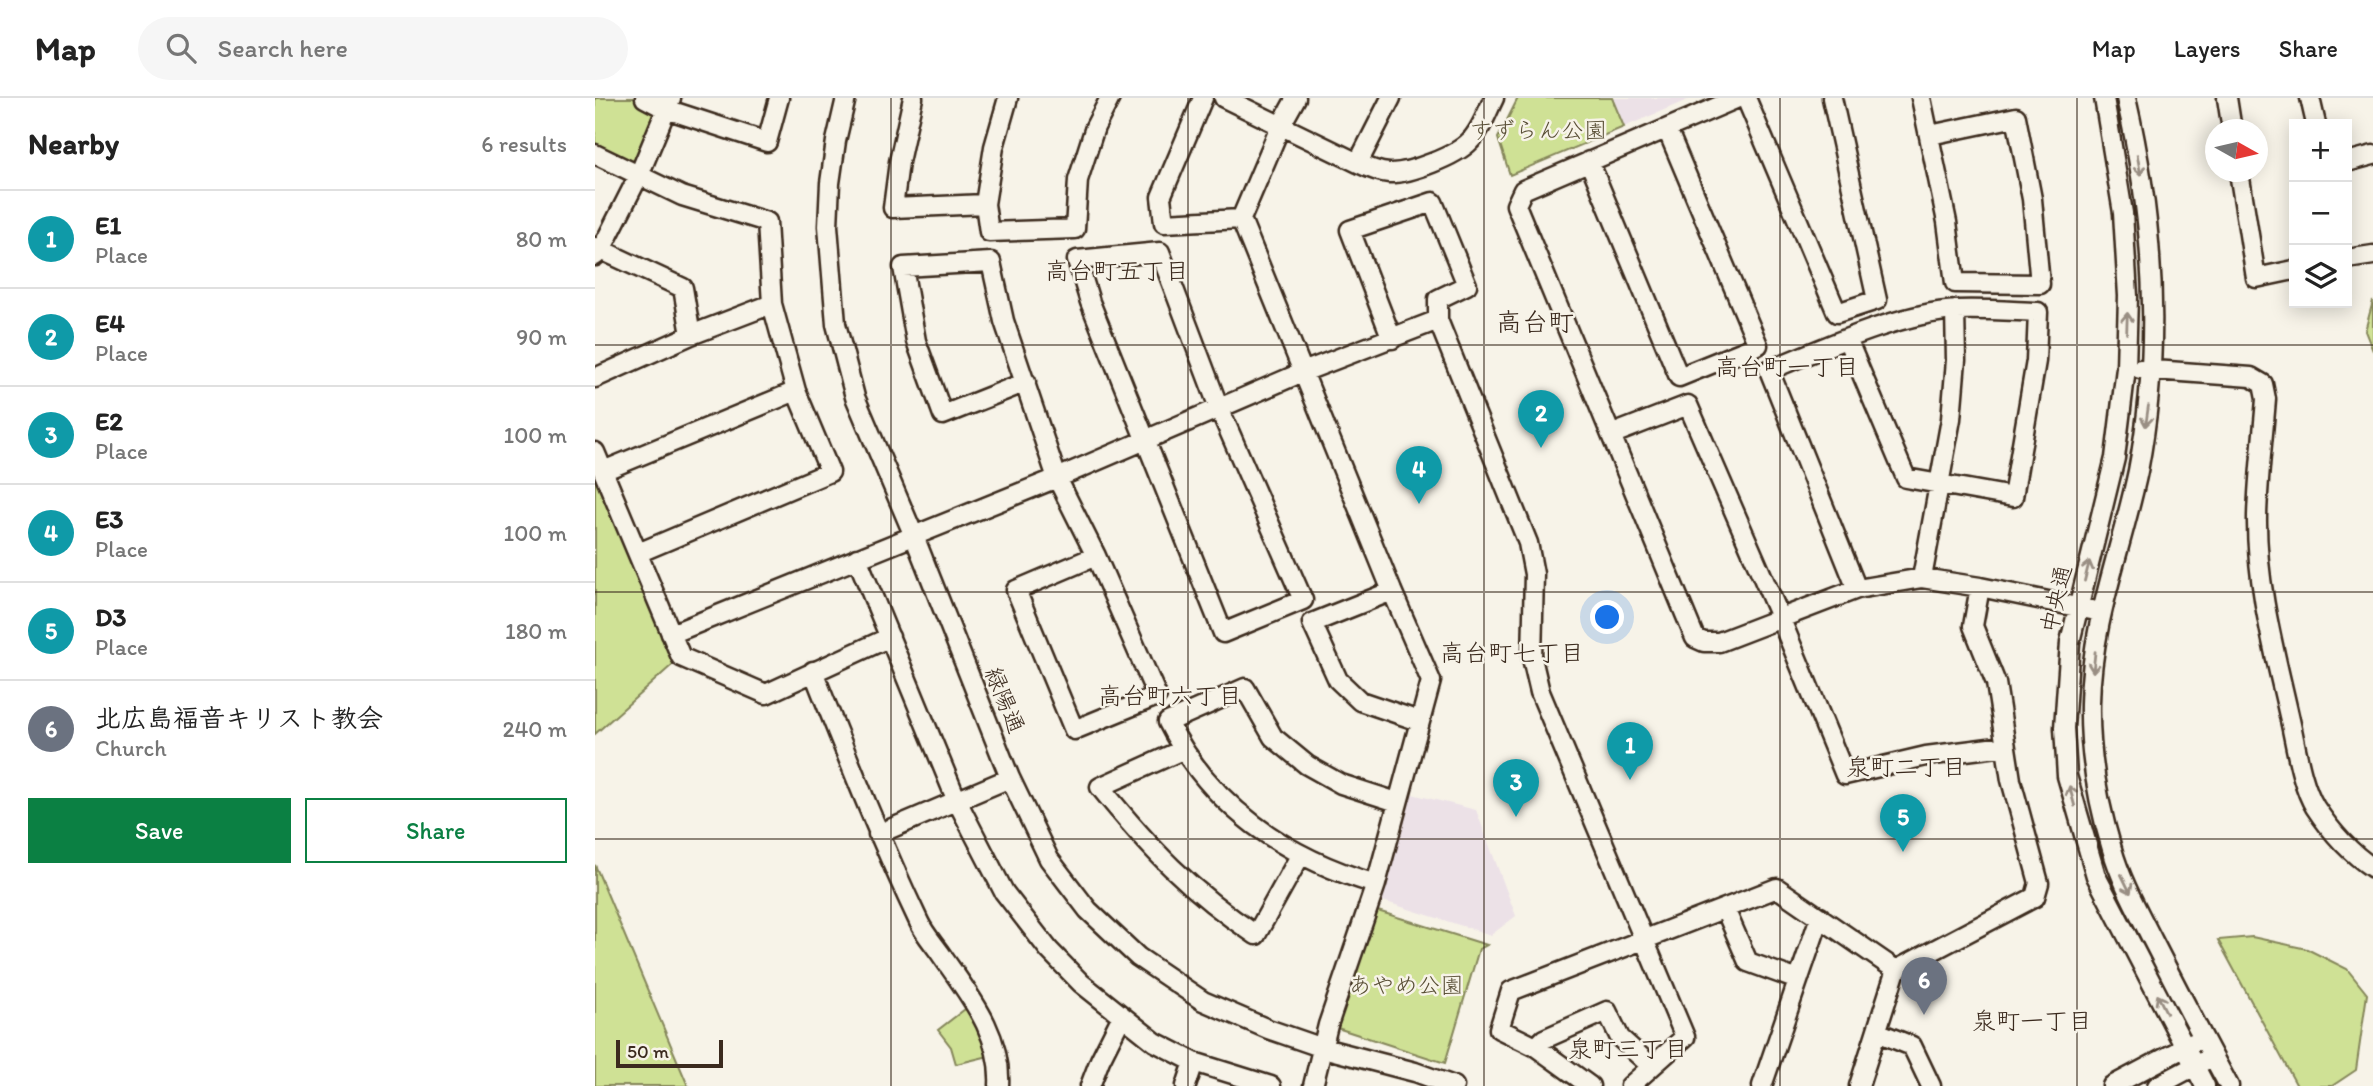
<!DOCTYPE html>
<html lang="en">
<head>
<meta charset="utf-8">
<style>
  body { margin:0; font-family:Itim,"Klee One",sans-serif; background:#f6f6f6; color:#222 }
  .controls { position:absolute; right:21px; top:21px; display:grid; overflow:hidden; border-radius:0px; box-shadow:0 4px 18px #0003 }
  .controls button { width:63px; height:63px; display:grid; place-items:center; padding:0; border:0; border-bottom:2px solid #e0e0e0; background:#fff; color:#222; font:35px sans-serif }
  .compass { position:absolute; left:1610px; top:21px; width:63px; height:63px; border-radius:50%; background:#fff; box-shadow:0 4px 18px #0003; rotate:98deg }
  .scale { position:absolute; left:21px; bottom:18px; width:107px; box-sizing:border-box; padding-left:7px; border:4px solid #3b2a1e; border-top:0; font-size:19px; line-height:24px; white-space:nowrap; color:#3b2a1e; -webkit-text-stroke:5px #f7f3e8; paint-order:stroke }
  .you { position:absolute; left:1013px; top:520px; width:24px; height:24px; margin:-18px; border:5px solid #fff; border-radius:50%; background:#1a73e8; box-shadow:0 0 0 10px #1a73e833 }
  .badge { display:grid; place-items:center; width:46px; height:46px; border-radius:50%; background:#0b8043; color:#fff; font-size:23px; font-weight:700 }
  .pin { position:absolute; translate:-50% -58px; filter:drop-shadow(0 2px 4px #0008) }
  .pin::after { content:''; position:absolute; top:37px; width:24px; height:21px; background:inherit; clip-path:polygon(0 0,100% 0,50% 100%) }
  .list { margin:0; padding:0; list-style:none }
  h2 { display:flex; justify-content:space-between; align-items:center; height:91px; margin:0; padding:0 28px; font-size:30px }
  h2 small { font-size:23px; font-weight:400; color:#767676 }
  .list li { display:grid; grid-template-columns:46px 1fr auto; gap:21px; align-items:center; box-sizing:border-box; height:98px; padding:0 28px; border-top:2px solid #e0e0e0 }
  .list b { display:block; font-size:26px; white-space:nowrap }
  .list p { margin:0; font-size:23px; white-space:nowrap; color:#767676 }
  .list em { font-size:23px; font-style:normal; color:#767676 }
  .actions { display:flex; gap:14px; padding:21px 28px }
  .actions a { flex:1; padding:16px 0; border:2px solid #0b8043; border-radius:0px; text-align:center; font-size:24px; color:#0b8043 }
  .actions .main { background:#0b8043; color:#fff }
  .icon { flex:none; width:38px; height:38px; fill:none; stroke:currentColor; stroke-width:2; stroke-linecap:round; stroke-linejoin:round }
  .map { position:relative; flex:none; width:1778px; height:988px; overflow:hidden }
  header { display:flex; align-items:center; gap:42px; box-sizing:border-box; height:98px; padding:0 35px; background:#fff; border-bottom:2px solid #e0e0e0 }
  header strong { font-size:33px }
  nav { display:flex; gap:38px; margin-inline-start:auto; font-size:24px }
  .search { width:490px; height:63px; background:#f6f6f6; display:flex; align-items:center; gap:18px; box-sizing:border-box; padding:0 24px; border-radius:38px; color:#767676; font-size:26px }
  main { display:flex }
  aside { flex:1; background:#fff }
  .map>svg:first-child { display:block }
  .built { fill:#ece1e7 }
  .green { fill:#cfe195; stroke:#85865a; stroke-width:2 }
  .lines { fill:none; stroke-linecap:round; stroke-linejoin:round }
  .minor-casing { stroke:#3b2a1e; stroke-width:23 }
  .minor { stroke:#f7f3e8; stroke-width:18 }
  .oneway { stroke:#998e83 }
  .grid { fill:none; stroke:#3b2a1e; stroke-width:2; stroke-opacity:0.55 }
  .labels { text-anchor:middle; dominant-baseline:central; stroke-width:5; stroke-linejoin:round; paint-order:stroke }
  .park-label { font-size:23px; fill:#594f36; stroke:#f7f3e8 }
  .street-label { font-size:23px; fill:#3b2a1e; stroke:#f7f3e8 }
  .neighbourhood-label { font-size:24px; fill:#3b2a1e; stroke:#f7f3e8 }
  .quarter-label { font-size:26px; fill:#3b2a1e; stroke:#f7f3e8 }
</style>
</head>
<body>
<header>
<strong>Map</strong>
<div class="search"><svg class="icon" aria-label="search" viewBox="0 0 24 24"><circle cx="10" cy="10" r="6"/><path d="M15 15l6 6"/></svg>Search here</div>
<nav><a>Map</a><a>Layers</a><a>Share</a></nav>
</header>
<main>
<aside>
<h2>Nearby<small>6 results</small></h2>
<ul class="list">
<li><span class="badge" style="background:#0f9aa8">1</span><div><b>E1</b><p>Place</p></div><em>80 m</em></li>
<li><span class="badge" style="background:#0f9aa8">2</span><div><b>E4</b><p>Place</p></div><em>90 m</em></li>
<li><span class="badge" style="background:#0f9aa8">3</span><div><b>E2</b><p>Place</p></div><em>100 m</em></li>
<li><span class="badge" style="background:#0f9aa8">4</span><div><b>E3</b><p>Place</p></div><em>100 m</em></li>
<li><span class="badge" style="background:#0f9aa8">5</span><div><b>D3</b><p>Place</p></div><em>180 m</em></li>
<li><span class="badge" style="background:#6b7280">6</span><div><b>北広島福音キリスト教会</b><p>Church</p></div><em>240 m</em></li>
</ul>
<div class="actions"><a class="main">Save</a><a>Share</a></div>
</aside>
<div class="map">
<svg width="1778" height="988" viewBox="0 0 1778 988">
  <rect width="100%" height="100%" fill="#f7f3e8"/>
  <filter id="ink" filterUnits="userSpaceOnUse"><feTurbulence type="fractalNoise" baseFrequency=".0143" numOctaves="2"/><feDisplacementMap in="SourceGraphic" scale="14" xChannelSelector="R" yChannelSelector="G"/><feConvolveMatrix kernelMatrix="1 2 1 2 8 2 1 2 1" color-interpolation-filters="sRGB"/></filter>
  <g filter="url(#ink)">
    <!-- built -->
    <path class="built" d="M1017 0H1097L1029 29Z
      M817 696 881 712 921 818 896 837 785 802Z"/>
    <!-- green -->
    <path class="green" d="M0 0H50L71 11 44 77 0 56Z
      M923 0H1017L1029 29 915 77 903 40Z
      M1778 203V253L1770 233Z
      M0 354 86 559 0 636Z
      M0 767 93 988H0Z
      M773 810 892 847 884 851 850 965 733 927Z
      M1657 839 1712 851 1752 871 1772 896 1761 972 1737 988H1702L1623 842Z
      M379 904 402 956 361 966 356 949 343 932Z"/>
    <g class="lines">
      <!-- minor casing -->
      <g class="minor-casing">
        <path id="minor" d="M50 0 71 11 172 44 184 0
          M251 0 241 43 235 85 233 128 241 226 260 299 319 438 415 680 454 761 493 812 543 859 608 903 673 931 728 950 820 974 859 988
          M318 0 304 64 298 110 390 106
          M413 0 399 49 390 106 394 134 480 131 483 82 500 29 515 0
          M608 0 566 99 569 125 646 121
          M629 0 763 65C773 70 782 74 794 75 814 76 861 58 875 43 886 32 892 14 899 0
          M701 0 686 27 646 121 797 493 836 583 781 786 733 927 718 988
          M1143 0 928 92 921 107 1100 540 1109 544H1124L1262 491 1327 480 1385 489 1506 514
          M1151 0 1242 215 1282 202 1237 0
          M1326 0 1352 124 1360 185 1445 186 1437 101 1421 19 1335 37
          M1509 0 1528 115 1533 198 1531 270 1520 360 1475 544 1469 630 1472 678 1501 778 1610 988
          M1531 0C1559 122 1567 249 1543 373 1527 450 1496 525 1495 605 1494 653 1503 705 1517 751 1526 783 1543 813 1558 843 1583 892 1608 940 1634 988
          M1632 0 1637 32
          M1715 0 1721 26
          M0 56 87 98 172 124 177 206 201 293 235 374 43 455
          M994 63 1084 279 1163 247 1072 31
          M1752 64 1778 57
          M763 65 796 0
          M1644 74 1661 180 1699 172
          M0 149 88 190 96 237
          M565 154 624 310 708 502 628 535 495 204 482 162Z
          M0 158 6 152 44 77 76 0
          M1752 161 1778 157
          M797 241 755 132 838 104 872 187 843 201V222L933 445 939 476 937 560 945 594 1090 939 1035 988
          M1252 241 1311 380 1418 399 1441 263 1443 214C1416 213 1389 211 1362 212 1304 215 1229 250 1174 272L1262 491
          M1545 271 1656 279 1668 286 1671 301C1668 340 1663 379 1662 418 1661 487 1680 555 1695 622 1701 648 1706 686 1720 709 1735 732 1755 755 1778 770
          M0 280 96 237 177 206
          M431 284 348 317 321 243 308 169 396 164 409 223 462 380 501 458 562 598 479 632 421 492 501 458
          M1018 336 1093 307 1185 519 1250 677 1331 658 1410 648
          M0 354 86 559 171 596 295 539
          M8 373 201 293
          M262 460 362 703 409 794 454 852 486 885 560 944 599 964 676 988
          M1327 480 1356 321 1361 262 1360 212
          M797 493 717 525 743 582 765 603 824 623
          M76 536 462 380 708 274 843 222
          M218 573C252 658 285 742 324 824 329 835 338 845 345 855 373 896 407 935 404 988
          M587 652 505 689C555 751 595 793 661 837L705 758
          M283 736 415 680
          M781 786C691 760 615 708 573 624L650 590 678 639 712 667 746 686 802 704
          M1130 811 1153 864 1203 882
          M1282 934 1317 948 1336 988
          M941 949 949 941 1012 913 1025 940 1056 968
          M495 988 505 962 526 920
          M591 988 599 964
          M995 988 941 949 904 931 916 893 1182 790 1301 872
          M1167 988 1225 819
          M1264 988 1301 872 1440 799 1444 785 1416 682 1401 585 1378 528 1385 489
          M1517 988 1598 945
          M1562 988 1609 963"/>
      </g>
      <!-- minor -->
      <use href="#minor" class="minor"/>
    </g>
    <!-- one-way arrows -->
    <defs><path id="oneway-shaft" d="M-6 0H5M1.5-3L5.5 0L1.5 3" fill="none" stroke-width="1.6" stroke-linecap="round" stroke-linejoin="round" transform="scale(1.75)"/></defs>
    <g class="oneway">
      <use href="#oneway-shaft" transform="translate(1544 67) rotate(80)"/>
      <use href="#oneway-shaft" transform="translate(1532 225) rotate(-88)"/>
      <use href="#oneway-shaft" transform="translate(1552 318) rotate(98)"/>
      <use href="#oneway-shaft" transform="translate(1492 473) rotate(-76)"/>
      <use href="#oneway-shaft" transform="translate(1499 564) rotate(96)"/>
      <use href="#oneway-shaft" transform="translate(1477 698) rotate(-105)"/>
      <use href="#oneway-shaft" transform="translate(1531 786) rotate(64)"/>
      <use href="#oneway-shaft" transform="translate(1567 906) rotate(-117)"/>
    </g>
  </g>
  <!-- grid -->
  <path class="grid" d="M296 0V988M593 0V988M889 0V988M1185 0V988M1482 0V988M0 247H1778M0 494H1778M0 741H1778"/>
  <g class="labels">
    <!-- park labels -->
    <g class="park-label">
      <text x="943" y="32">すずらん公園</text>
      <text x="811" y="887">あやめ公園</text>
    </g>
    <!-- street labels -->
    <g class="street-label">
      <text transform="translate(1461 501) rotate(-77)">中央通</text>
      <text transform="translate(410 602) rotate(68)">緑陽通</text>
    </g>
    <!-- neighbourhood labels -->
    <g class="neighbourhood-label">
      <text x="522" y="172">高台町五丁目</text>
      <text x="1192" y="268">高台町一丁目</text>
      <text x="917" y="554">高台町七丁目</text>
      <text x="575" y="597">高台町六丁目</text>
      <text x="1311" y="668">泉町二丁目</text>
      <text x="1437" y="922">泉町一丁目</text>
      <text x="1033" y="950">泉町三丁目</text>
    </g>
    <!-- quarter labels -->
    <g class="quarter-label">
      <text x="940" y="224">高台町</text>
    </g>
  </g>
</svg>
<div class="controls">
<button>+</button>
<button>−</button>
<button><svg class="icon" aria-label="layers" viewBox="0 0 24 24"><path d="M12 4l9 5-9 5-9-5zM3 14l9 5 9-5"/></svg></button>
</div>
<svg class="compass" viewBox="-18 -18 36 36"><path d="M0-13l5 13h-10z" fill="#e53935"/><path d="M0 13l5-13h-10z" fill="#767676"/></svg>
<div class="scale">50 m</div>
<div class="you"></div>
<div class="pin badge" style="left:1035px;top:682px;background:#0f9aa8">1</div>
<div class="pin badge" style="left:946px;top:350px;background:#0f9aa8">2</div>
<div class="pin badge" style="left:921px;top:719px;background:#0f9aa8">3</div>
<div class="pin badge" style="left:824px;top:406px;background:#0f9aa8">4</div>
<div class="pin badge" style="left:1308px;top:754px;background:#0f9aa8">5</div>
<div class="pin badge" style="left:1329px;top:917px;background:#6b7280">6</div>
</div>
</main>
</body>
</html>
